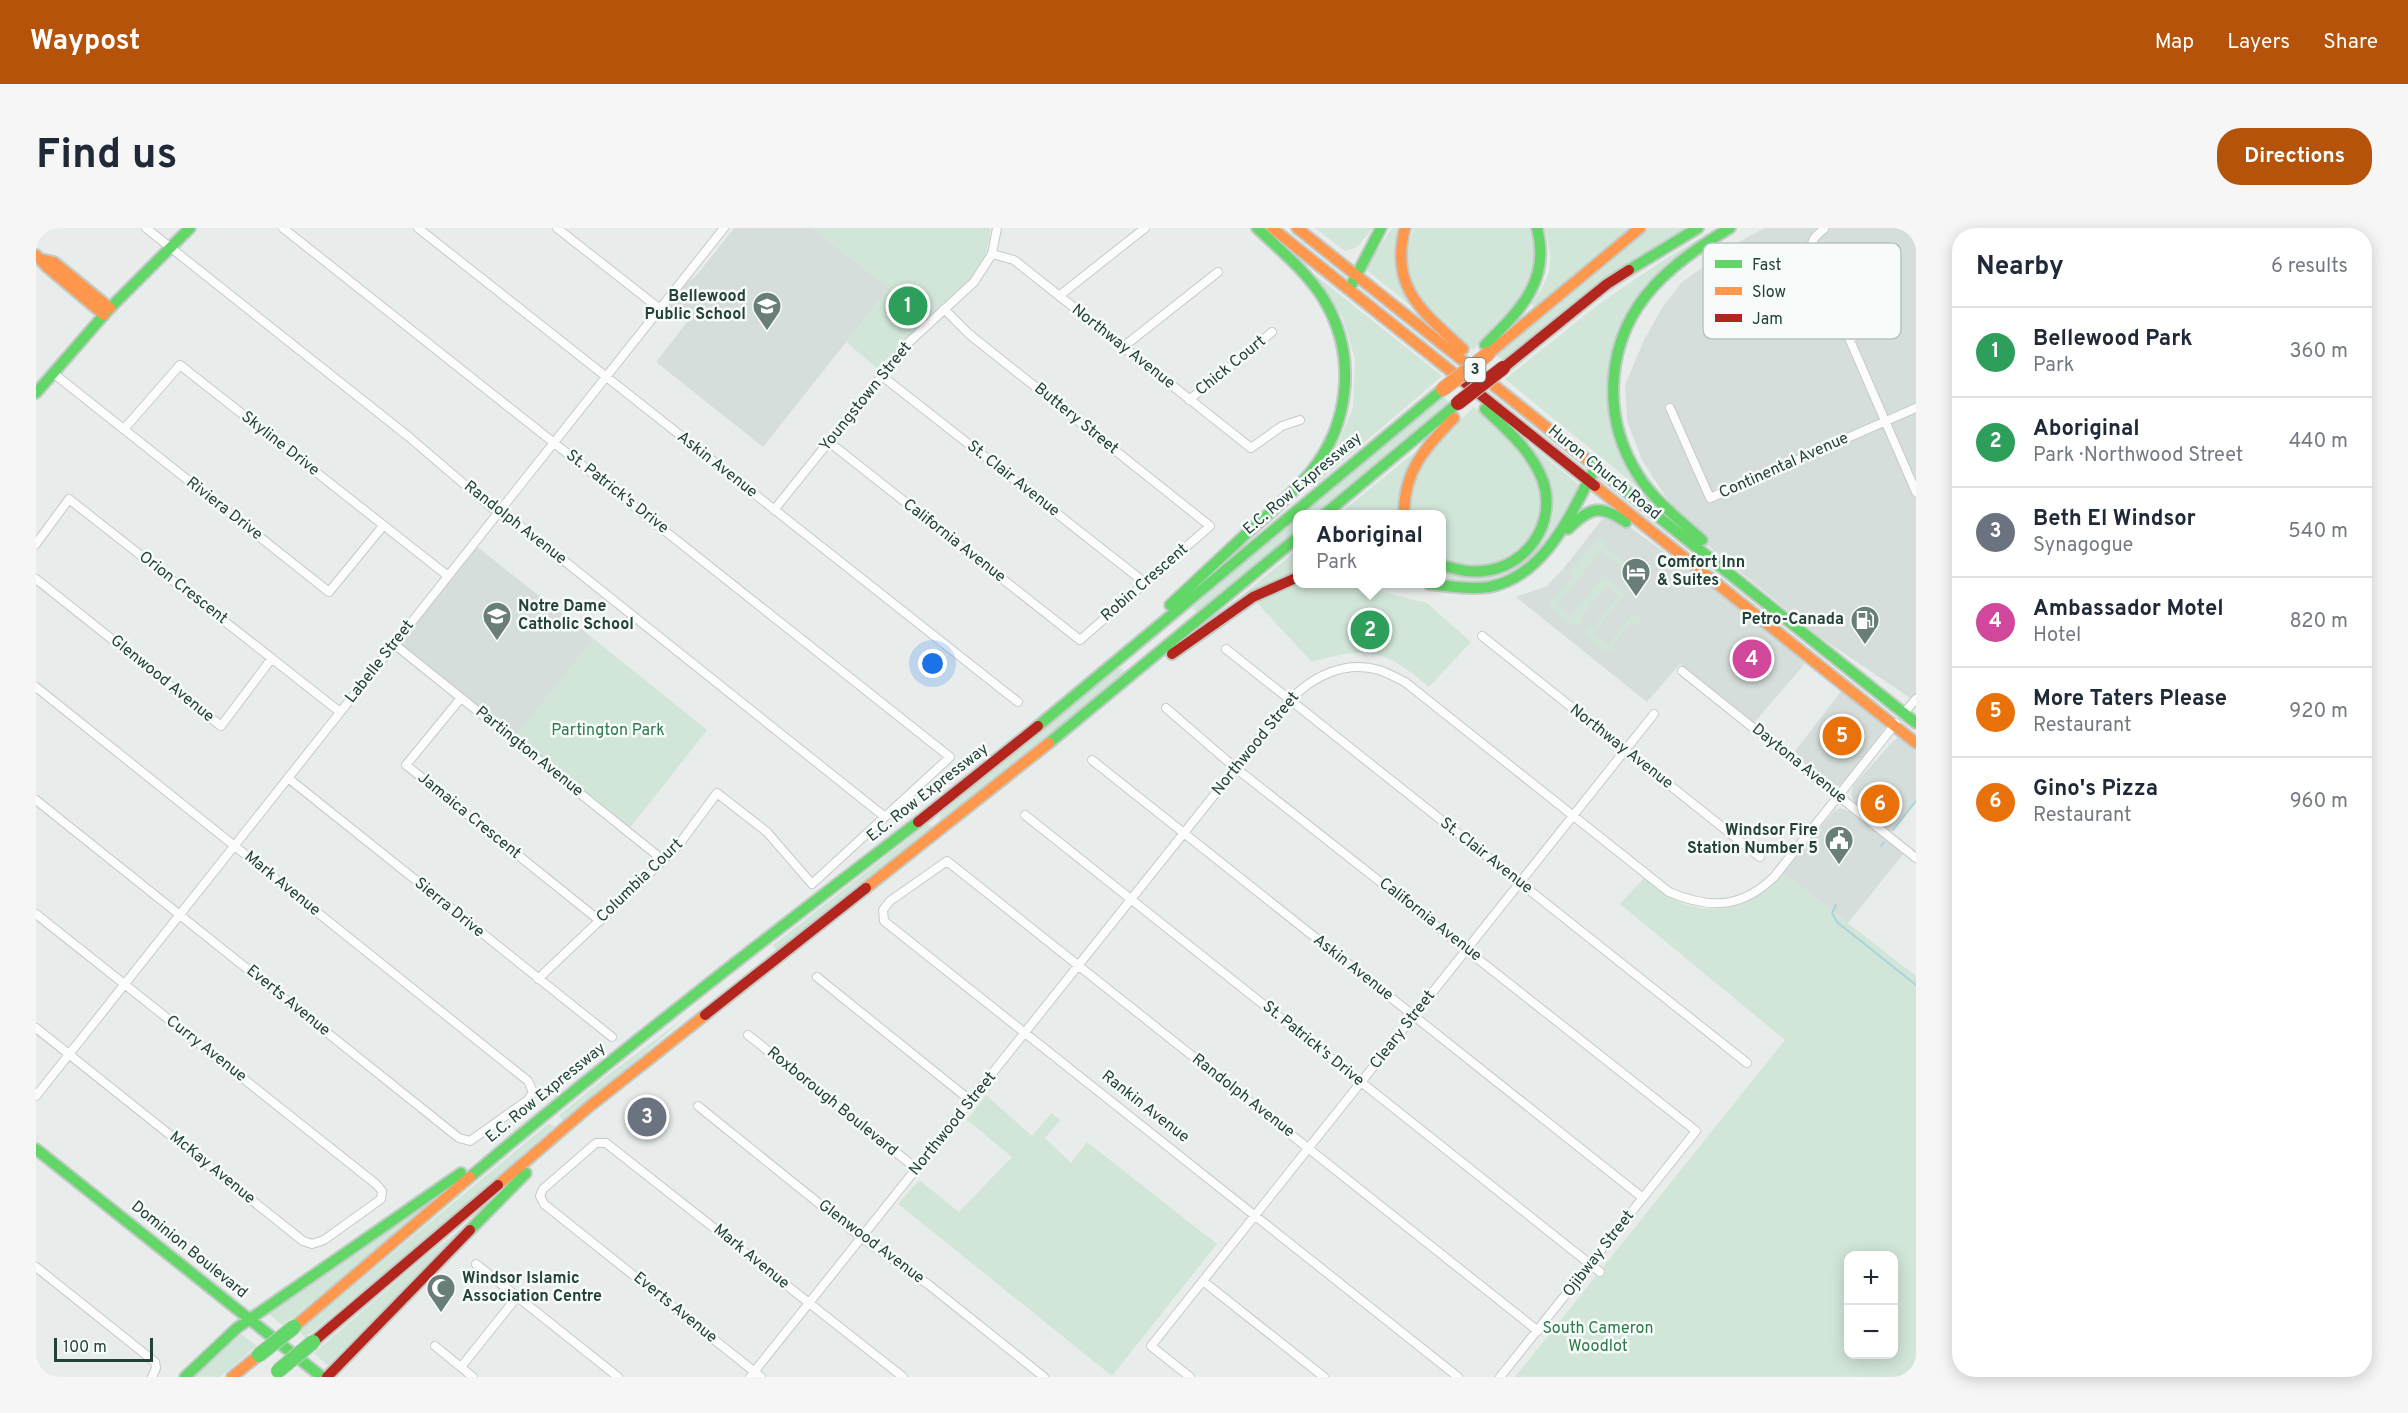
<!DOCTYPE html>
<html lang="en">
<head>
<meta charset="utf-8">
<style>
  body { margin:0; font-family:Overpass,sans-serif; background:#f6f6f7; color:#1f2937 }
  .controls { position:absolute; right:18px; bottom:18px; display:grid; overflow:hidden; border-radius:12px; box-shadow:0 3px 15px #0003 }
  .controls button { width:54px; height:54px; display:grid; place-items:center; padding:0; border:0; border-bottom:2px solid #e0e1e3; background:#fff; color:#1f2937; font:30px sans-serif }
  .scale { position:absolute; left:18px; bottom:15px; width:99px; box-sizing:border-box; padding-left:6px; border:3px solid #24423a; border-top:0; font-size:16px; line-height:21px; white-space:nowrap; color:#24423a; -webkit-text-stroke:4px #f7fbf9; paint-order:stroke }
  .you { position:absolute; left:897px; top:436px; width:21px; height:21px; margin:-15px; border:4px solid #fff; border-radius:50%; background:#1a73e8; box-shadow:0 0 0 9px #1a73e833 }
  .badge { display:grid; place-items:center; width:39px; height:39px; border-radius:50%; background:#b45309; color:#fff; font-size:20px; font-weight:700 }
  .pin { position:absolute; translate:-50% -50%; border:3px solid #fff; box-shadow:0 2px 6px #0006 }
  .popup { position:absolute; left:1257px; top:282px; width:153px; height:78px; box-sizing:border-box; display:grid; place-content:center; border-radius:12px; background:#fff; filter:drop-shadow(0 2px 4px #0005); font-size:20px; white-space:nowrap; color:#747a83 }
  .popup b { font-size:22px; color:#1f2937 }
  .popup::after { content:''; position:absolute; left:50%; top:100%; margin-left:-12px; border:12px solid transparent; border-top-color:#fff }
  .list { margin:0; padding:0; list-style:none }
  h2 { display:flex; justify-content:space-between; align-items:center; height:78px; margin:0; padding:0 24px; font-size:26px }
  h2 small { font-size:20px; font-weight:400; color:#747a83 }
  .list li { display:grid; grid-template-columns:39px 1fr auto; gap:18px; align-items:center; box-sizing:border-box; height:90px; padding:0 24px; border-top:2px solid #e0e1e3 }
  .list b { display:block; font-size:22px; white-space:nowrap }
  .list p { margin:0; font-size:20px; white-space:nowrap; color:#747a83 }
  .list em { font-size:20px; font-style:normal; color:#747a83 }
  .map { position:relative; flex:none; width:1880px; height:1149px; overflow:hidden; border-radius:24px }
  header { display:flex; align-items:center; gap:36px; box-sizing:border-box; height:84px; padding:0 30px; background:#b45309; color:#fff }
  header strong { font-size:28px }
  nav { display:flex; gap:33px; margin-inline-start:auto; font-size:21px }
  .intro { display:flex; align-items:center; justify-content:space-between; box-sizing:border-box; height:144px; padding:0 36px }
  h1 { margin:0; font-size:42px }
  .button { padding:15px 27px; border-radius:24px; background:#b45309; color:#fff; font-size:21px; font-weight:700 }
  main { display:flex; gap:36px; padding:0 36px }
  aside { flex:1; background:#fff; border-radius:24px; box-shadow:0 3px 15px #0003 }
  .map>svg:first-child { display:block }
  .built { fill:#d6dedb }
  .green { fill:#d1e6d8; fill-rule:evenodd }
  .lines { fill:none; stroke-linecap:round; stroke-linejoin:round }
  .stream { stroke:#a9d4db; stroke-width:2 }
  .street-casing { stroke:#c5cac8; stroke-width:10 }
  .fast-casing { stroke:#c3cbc8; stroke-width:14 }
  .slow-casing { stroke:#c3cbc8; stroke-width:14 }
  .jam-casing { stroke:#c3cbc8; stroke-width:14 }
  .street { stroke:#fcfcfc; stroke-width:8 }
  .fast { stroke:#63d668; stroke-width:10 }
  .slow { stroke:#ff974d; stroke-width:10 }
  .jam { stroke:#b3261e; stroke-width:10 }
  .fast-bridge-casing { stroke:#c3ccc9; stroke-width:16; stroke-linecap:butt }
  .slow-bridge-casing { stroke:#c3ccc9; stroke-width:16; stroke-linecap:butt }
  .jam-bridge-casing { stroke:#c3ccc9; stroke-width:16; stroke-linecap:butt }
  .fast-bridge { stroke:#63d668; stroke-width:14 }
  .slow-bridge { stroke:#ff974d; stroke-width:14 }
  .jam-bridge { stroke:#b3261e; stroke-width:14 }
  .labels { text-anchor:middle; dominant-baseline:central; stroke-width:5; stroke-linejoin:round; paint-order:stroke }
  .shield { fill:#f7fbf9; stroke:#637a73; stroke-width:1.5 }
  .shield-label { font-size:15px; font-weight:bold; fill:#24423a }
  .poi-label { font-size:16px; font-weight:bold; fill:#24423a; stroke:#f7fbf9; text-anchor:end }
  .street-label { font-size:16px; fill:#24423a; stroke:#f7fbf9 }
  .park-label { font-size:16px; fill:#2d7a4b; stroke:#f7fbf9 }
  .key { fill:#f7fbf9; stroke:#b8c4c0; stroke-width:1.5 }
  .key-label { font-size:16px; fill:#24423a }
</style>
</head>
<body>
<header>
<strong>Waypost</strong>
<nav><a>Map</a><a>Layers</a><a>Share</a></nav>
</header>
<div class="intro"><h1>Find us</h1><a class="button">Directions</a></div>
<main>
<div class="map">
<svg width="1880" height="1149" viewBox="0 0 1880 1149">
  <rect width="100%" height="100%" fill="#e8edeb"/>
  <!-- built -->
  <path class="built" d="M698 0H776L853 60 727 219 620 134 651 94 630 79 650 55 660 48Z
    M1729 0H1880V474L1784 409 1670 316 1640 285 1606 232 1591 193 1589 157 1608 112 1626 80 1646 54 1706 12Z
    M1568 289 1581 290 1699 375 1771 433 1718 495 1644 436 1611 474 1480 369 1511 358 1527 341Z
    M440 318 558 411 479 509 364 415Z
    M1806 462 1846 494 1849 500 1810 553 1802 558 1796 557 1756 527Z
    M1861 510 1869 511 1880 521V574L1854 605 1819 576 1815 567 1817 558 1854 516Z
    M1804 580 1813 583 1868 625 1812 695 1746 644 1798 583Z"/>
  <!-- green -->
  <path class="green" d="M776 0H954V7L948 34 933 54 841 140 810 114 853 60Z
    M1279 0H1337L1321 19 1309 23Z
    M1356 0H1365L1363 4 1380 82 1332 43 1330 39Z
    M1378 0H1496L1502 39 1475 85 1437 122C1399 84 1355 61 1378 0Z
    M1508 0H1594L1499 79 1495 76C1516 48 1519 34 1508 0Z
    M1613 0H1651L1468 132 1460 128Z
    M1676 3 1595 79 1575 187 1621 275 1469 151 1563 76 1626 33Z
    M1269 39 1406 148 1280 256 1275 251 1302 216 1317 179 1319 131 1306 88Z
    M1407 169 1414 175 1283 286H1266Z
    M1438 179 1483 222 1503 248 1508 275 1503 296 1479 329 1444 341 1406 330V286H1376C1364 243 1410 206 1438 179Z
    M1496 218 1544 258 1494 338 1459 354 1406 352V340L1445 349 1507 313 1518 284 1516 259Z
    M1379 224 1365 286H1303Z
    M1262 289V304L1164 387 1156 380Z
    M1561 311 1569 312 1571 314 1568 318 1606 348 1602 352 1565 323 1521 377 1535 388 1568 348 1589 366 1557 405 1572 417 1597 386 1606 391 1601 397 1596 393 1576 418 1581 422C1569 427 1556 415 1550 404L1553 397 1557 400 1583 368 1571 358 1544 390 1547 394 1542 397C1531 395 1516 384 1513 373L1515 368 1519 371 1537 349 1533 345Z
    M1262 321V345L1201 372Z
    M1266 356H1329L1347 364 1391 375 1435 414 1393 459C1350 422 1332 417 1276 434L1221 375 1259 357Z
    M558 411 671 502 594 600 479 509Z
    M1086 440 1089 448 909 595 903 592 904 586 1081 441Z
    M891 596 898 599 847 643 740 722 737 717Z
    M1746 644 1880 748V1149H1479L1749 812 1584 676 1608 650C1622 660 1635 672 1651 677 1687 688 1725 674 1746 644ZM1812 1028H1858V1126H1812Z
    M647 791 529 896 523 887 577 843Z
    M950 867 996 908 1015 885 1024 892 1009 910 1035 935 1051 914 1181 1016 1076 1148 862 976 883 952 923 984 976 929 931 892Z
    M512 896 519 898 420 986 269 1110 263 1103Z
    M398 970 400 972 247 1098 232 1085Z
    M436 992 295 1134 291 1137 278 1125 390 1028Z
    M205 1106 221 1118 184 1149H158Z"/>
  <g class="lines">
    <!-- stream -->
    <path class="stream" d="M1857 602 1880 573
      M1845 618 1848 614
      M1800 677 1796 685 1801 694 1880 757"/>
    <!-- street casing -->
    <g class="street-casing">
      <path id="street" d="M110 0 373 209 456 280 472 288 849 589
        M247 0 914 529 776 656 731 604 681 565 641 619 502 751
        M382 0 982 474
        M521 0 624 81
        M1788 1C1778 9 1774 13 1776 25L1880 264
        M956 26 978 32 1215 220 1246 198 1264 192
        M1023 68 1109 0
        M1814 111 1851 93
        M1087 119 1182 44
        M17 145 293 364 347 298
        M846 148 1108 354
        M1153 172 1236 104
        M1634 180 1674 270 1880 180
        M88 201 144 137 412 348
        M793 214 1044 412 1174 298 933 106 908 81
        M738 282 872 115 938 54 956 26 961 0
        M0 316 33 271 304 484
        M0 351 185 498 236 430
        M1446 408 1724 629
        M358 416 627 632
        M1190 421 1711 835
        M1646 443 1880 630
        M0 459 492 853 497 864 492 872 434 913 423 910 0 572
        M425 470 370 537 564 693
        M1130 480 1196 537 1660 903 1464 1149
        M1867 486 1880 471
        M1056 532 1607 970
        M252 550 576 809
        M989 587 1564 1044
        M0 686 340 956 346 963 345 971 288 1012 276 1016 267 1013 0 800
        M781 749 935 873
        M712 807 881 941
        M0 868 688 0
        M662 878 826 1010 893 1057 1008 1149
        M440 1036 582 1149
        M0 1039 119 1134 120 1140 116 1149
        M1167 1053 1288 1149
        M399 1118 437 1149
        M425 1139 481 1069
        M714 1149 1254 472C1277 448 1309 432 1343 442 1352 445 1361 450 1369 454L1633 664C1673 681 1705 681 1738 649L1860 495
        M725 1149 508 976 504 968 507 961 560 915H570L867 1149
        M1154 1149 1115 1118 1618 486
        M1422 1149 848 693 847 682 854 673 911 633 1502 1103"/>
    </g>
    <!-- fast casing -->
    <g class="fast-casing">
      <path id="fast" d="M1593 42 1662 0
        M1316 56 1345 0
        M1449 117C1484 82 1515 53 1501 0
        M0 165 74 80 154 0
        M1550 231 1880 495
        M1289 286 1422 175
        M1532 301C1554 279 1564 276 1590 294
        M1666 312C1644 292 1618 273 1602 247 1564 187 1570 110 1618 58 1639 35 1667 16 1694 0
        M1406 337C1420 341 1432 345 1447 343 1491 339 1521 295 1507 253 1496 223 1471 202 1449 181
        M1393 356C1413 358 1434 362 1453 359 1507 349 1533 290 1556 246
        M1134 377C1160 353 1185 329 1211 305 1233 286 1255 267 1274 245 1315 195 1321 125 1287 70 1270 43 1244 22 1221 0
        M1002 498 1407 161
        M1013 515 1262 309
        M0 921 286 1149
        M434 949C580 826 730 710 882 594
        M434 1002 490 945
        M149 1149 201 1100 425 945"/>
    </g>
    <!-- slow casing -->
    <g class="slow-casing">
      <path id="slow" d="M1236 0 1421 148
        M1261 0 1550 231
        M1369 0C1353 60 1387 84 1427 121
        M0 27 12 40 68 87
        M5 31 18 34 74 80
        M1452 126 1604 0
        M1559 258 1880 515
        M1368 286C1368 242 1389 220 1418 190
        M830 660 1013 515
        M462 957 554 878 669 787
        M258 1099 434 949
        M196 1149 223 1127"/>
    </g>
    <!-- jam casing -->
    <g class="jam-casing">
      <path id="jam" d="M1467 140 1571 56 1593 42
        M1421 148 1559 258
        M1136 426 1217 369 1262 349
        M882 594 1002 498
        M669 787 830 660
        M277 1114 462 957
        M291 1149 434 1002"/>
    </g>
    <!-- street -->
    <use href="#street" class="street"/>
    <!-- fast -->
    <use href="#fast" class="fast"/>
    <!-- slow -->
    <use href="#slow" class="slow"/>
    <!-- jam -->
    <use href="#jam" class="jam"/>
    <!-- fast-bridge casing -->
    <g class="fast-bridge-casing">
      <path id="fast-bridge" d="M223 1127 258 1099
        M242 1143 277 1114"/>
    </g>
    <!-- slow-bridge casing -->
    <g class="slow-bridge-casing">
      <path id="slow-bridge" d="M1407 161 1452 126"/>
    </g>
    <!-- jam-bridge casing -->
    <g class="jam-bridge-casing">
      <path id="jam-bridge" d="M1422 175 1467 140"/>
    </g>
    <!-- fast-bridge -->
    <use href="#fast-bridge" class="fast-bridge"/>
    <!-- slow-bridge -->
    <use href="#slow-bridge" class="slow-bridge"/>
    <!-- jam-bridge -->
    <use href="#jam-bridge" class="jam-bridge"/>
  </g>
  <!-- icons -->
  <defs>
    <g id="school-pin" transform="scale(1.5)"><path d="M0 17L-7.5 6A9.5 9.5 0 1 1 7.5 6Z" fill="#697e78" stroke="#f7fbf9"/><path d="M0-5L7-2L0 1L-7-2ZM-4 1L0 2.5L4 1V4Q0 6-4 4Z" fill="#fff"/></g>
    <g id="hotel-pin" transform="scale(1.5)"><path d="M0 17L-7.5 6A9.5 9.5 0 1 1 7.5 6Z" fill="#697e78" stroke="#f7fbf9"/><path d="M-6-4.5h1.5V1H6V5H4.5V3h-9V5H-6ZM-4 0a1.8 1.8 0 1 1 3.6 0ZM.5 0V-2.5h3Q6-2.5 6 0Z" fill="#fff"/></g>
    <g id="fuel-pin" transform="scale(1.5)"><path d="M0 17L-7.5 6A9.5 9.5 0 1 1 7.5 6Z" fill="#697e78" stroke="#f7fbf9"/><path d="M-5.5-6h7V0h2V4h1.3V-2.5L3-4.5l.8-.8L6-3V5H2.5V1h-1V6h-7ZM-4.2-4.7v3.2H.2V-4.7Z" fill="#fff"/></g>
    <g id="civic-pin" transform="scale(1.5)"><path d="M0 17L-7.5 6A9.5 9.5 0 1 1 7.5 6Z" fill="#697e78" stroke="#f7fbf9"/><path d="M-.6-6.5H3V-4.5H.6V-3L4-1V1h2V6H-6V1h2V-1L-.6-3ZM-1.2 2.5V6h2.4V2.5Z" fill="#fff"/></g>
    <g id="mosque-pin" transform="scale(1.5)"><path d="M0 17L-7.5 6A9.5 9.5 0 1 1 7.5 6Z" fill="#697e78" stroke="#f7fbf9"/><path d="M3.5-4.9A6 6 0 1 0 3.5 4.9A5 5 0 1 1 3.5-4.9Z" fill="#fff"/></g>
  </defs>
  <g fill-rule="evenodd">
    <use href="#school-pin" x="731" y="78"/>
    <use href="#hotel-pin" x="1600" y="344"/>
    <use href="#school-pin" x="461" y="388"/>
    <use href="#fuel-pin" x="1829" y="392"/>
    <use href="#civic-pin" x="1803" y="612"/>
    <use href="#mosque-pin" x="405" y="1060"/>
  </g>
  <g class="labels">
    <!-- shield labels -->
    <rect class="shield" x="1428.5" y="130" width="21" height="24" rx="4.5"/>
    <g class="shield-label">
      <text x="1439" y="142">3</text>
    </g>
    <!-- poi labels -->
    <g class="poi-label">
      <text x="710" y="69">Bellewood<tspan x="710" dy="18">Public School</tspan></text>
      <text x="1621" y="335" text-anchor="start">Comfort Inn<tspan x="1621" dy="18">&amp; Suites</tspan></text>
      <text x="482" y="379" text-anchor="start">Notre Dame<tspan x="482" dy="18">Catholic School</tspan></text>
      <text x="1808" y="392">Petro-Canada</text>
      <text x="1782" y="603">Windsor Fire<tspan x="1782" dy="18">Station Number 5</tspan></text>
      <text x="426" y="1051" text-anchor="start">Windsor Islamic<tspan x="426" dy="18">Association Centre</tspan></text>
    </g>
    <!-- street labels -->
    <g class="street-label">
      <text transform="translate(1087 119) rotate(38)">Northway Avenue</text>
      <text transform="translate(1195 138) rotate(-39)">Chick Court</text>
      <text transform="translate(830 169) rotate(-51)">Youngstown Street</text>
      <text transform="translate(1040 191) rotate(39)">Buttery Street</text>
      <text transform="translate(244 216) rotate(38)">Skyline Drive</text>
      <text transform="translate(681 237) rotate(38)">Askin Avenue</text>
      <text transform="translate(1748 238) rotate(-24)">Continental Avenue</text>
      <text transform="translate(1568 245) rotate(39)">Huron Church Road</text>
      <text transform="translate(977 251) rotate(38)">St. Clair Avenue</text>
      <text transform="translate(1267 256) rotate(-40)">E.C. Row Expressway</text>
      <text transform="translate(581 264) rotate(38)">St. Patrick's Drive</text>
      <text transform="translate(188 281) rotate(38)">Riviera Drive</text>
      <text transform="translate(479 295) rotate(38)">Randolph Avenue</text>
      <text transform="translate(918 313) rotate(38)">California Avenue</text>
      <text transform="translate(1109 355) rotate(-41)">Robin Crescent</text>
      <text transform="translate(147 360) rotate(38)">Orion Crescent</text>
      <text transform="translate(344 434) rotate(-52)">Labelle Street</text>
      <text transform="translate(126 451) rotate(39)">Glenwood Avenue</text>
      <text transform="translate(1220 516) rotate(-51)">Northwood Street</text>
      <text transform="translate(1585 519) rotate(38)">Northway Avenue</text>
      <text transform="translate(493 524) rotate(39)">Partington Avenue</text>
      <text transform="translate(1763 536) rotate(39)">Daytona Avenue</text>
      <text transform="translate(892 565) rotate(-38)">E.C. Row Expressway</text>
      <text transform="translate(433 588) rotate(39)">Jamaica Crescent</text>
      <text transform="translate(1450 628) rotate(38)">St. Clair Avenue</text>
      <text transform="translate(604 653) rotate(-44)">Columbia Court</text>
      <text transform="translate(246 656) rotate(39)">Mark Avenue</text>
      <text transform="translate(413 680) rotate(39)">Sierra Drive</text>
      <text transform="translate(1394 692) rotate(38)">California Avenue</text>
      <text transform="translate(1317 740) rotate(38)">Askin Avenue</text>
      <text transform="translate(252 773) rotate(39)">Everts Avenue</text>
      <text transform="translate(1367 802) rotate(-52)">Cleary Street</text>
      <text transform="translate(1277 816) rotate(39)">St. Patrick's Drive</text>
      <text transform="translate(170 821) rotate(38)">Curry Avenue</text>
      <text transform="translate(510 865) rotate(-39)">E.C. Row Expressway</text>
      <text transform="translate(1207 868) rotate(38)">Randolph Avenue</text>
      <text transform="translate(796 874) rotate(39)">Roxborough Boulevard</text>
      <text transform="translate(1109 879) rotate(38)">Rankin Avenue</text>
      <text transform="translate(917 896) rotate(-51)">Northwood Street</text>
      <text transform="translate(176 940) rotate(39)">McKay Avenue</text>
      <text transform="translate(835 1014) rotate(37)">Glenwood Avenue</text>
      <text transform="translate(153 1022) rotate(39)">Dominion Boulevard</text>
      <text transform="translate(1563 1026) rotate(-52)">Ojibway Street</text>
      <text transform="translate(715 1029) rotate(39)">Mark Avenue</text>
      <text transform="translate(639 1080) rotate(39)">Everts Avenue</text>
    </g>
    <!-- park labels -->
    <g class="park-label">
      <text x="572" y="503">Partington Park</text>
      <text x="1562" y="1101">South Cameron<tspan x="1562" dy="18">Woodlot</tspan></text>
    </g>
  </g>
  <!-- legend -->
  <rect x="1667" y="15" width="198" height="96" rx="9" class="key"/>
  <rect x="1679" y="32" width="27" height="8" fill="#63d668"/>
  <rect x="1679" y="59" width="27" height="8" fill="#ff974d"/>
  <rect x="1679" y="86" width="27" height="8" fill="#b3261e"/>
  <g class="key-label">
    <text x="1716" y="42">Fast</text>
    <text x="1716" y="69">Slow</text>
    <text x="1716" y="96">Jam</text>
  </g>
</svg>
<div class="controls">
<button>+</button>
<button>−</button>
</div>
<div class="scale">100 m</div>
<div class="you"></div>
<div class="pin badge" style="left:872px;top:78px;background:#2e9e5b">1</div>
<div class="pin badge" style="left:1334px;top:402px;background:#2e9e5b">2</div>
<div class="popup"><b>Aboriginal</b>Park</div>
<div class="pin badge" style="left:611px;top:889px;background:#6b7280">3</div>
<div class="pin badge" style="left:1716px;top:431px;background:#d1479c">4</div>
<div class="pin badge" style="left:1806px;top:508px;background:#e8710a">5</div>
<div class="pin badge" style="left:1844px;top:576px;background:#e8710a">6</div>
</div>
<aside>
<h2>Nearby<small>6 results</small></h2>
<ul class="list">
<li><span class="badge" style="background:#2e9e5b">1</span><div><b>Bellewood Park</b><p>Park</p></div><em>360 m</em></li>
<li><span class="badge" style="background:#2e9e5b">2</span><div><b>Aboriginal</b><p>Park · Northwood Street</p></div><em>440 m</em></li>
<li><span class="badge" style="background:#6b7280">3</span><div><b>Beth El Windsor</b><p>Synagogue</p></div><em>540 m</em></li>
<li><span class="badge" style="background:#d1479c">4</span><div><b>Ambassador Motel</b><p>Hotel</p></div><em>820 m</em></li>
<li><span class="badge" style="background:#e8710a">5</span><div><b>More Taters Please</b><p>Restaurant</p></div><em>920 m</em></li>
<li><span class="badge" style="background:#e8710a">6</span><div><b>Gino's Pizza</b><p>Restaurant</p></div><em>960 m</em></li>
</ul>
</aside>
</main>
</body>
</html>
